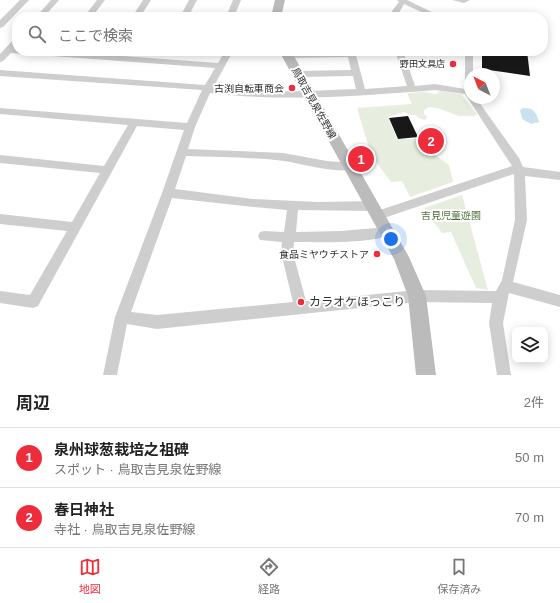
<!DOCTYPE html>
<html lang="ja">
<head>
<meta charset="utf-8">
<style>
  body { margin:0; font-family:Helvetica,"Noto Sans JP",sans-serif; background:#f6f6f6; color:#222 }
  .controls { position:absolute; right:12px; bottom:12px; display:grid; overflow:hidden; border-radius:8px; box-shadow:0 2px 10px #0003 }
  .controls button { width:36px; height:36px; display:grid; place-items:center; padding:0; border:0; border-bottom:1px solid #e0e0e0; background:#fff; color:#222; font:20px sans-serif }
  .compass { position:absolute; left:464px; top:68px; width:36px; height:36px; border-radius:50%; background:#fff; box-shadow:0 2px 10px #0003; rotate:318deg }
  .you { position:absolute; left:391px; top:239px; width:14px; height:14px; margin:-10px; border:3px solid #fff; border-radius:50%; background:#1a73e8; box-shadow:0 0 0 6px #1a73e833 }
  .badge { display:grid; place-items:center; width:26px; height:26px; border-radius:50%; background:#ee2d3c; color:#fff; font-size:13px; font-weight:700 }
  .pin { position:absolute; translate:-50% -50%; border:2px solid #fff; box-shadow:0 1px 4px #0006 }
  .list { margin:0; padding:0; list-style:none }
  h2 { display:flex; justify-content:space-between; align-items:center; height:52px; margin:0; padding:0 16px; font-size:17px }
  h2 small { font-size:13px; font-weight:400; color:#767676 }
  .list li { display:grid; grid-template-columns:26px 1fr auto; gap:12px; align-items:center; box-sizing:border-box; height:60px; padding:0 16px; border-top:1px solid #e0e0e0 }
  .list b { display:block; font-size:15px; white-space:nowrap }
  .list p { margin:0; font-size:13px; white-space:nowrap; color:#767676 }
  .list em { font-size:13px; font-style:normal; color:#767676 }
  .icon { flex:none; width:22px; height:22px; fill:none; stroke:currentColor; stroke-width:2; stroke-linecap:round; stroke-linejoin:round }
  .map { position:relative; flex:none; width:560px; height:375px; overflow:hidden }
  .search { position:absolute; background:#fff; box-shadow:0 2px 10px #0003; left:12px; right:12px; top:12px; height:44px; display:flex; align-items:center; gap:10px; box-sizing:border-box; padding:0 14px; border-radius:16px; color:#767676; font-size:15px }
  .sheet { height:172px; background:#fff }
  nav { display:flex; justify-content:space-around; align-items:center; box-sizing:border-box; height:56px; border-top:1px solid #e0e0e0; background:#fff; font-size:11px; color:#767676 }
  nav a { display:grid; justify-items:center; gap:2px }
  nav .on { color:#ee2d3c }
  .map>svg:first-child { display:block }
  .green { fill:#e7eedf }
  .water { fill:#cbe1ef }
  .building { fill:#181818 }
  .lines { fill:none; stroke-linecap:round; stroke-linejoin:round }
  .minor { fill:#cecece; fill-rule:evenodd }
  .tertiary { fill:#cecece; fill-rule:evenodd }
  .secondary { fill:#bbb; fill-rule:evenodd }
  .poi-dot { fill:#ee2d3c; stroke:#fff; stroke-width:1.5 }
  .labels { text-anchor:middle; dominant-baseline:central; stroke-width:4; stroke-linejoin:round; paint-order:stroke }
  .far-poi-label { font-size:9px; fill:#313131; stroke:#fff; text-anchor:end }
  .poi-label { font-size:10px; fill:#313131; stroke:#fff; text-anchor:end }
  .street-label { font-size:10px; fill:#313131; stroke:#fff }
  .park-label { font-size:10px; fill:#54703b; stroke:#fff }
  .near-poi-label { font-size:12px; fill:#313131; stroke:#fff; text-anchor:start }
</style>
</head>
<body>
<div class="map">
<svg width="560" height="375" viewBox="0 0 560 375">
  <rect width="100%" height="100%" fill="#fff"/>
  <!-- green -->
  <path class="green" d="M440 91 461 94 477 114 474 116H459L437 108 429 107 424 110V114L427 117 425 120 418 118 416 115H410L404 112 388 117 397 139C404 139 424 139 428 140L435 155 449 165 453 182 410 197 402 181 391 182 377 163 354 167 348 156 370 151 357 108 412 104 407 93 424 92 436 94Z
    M462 195 488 290 476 288 451 232 442 233 424 208Z"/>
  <!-- water -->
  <path class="water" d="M523 108C534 108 536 112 539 122L531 124 522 119 520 110Z"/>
  <!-- building -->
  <path class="building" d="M482 51H527L530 76 482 69Z
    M408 116 418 137 398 139 389 118Z
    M446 210 454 211 456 217H447Z"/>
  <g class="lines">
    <!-- minor -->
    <path class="minor" d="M51 0H59L44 17H36Z
      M97 0H105L92 17H84Z
      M143 0H151L140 17H132Z
      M189 0H197L188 17H180Z
      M233 0H241L234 17H226Z
      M397 0H407L442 17H432L404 4 400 11 399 17H391L392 11 399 2Z
      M452 0H470L464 3Z
      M14 39H17V46L15 48H17V51H54L218 63 225 51H233L213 88C260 94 308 91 356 89L353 76 297 77 293 74 297 71 351 70 348 57 288 58 284 56 288 54 347 51H355L365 89 407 86 395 51H403L415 86 435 84 465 89V51H473V74H470V98H476L519 158 523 167 560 172V180L525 176 527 220 513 282 560 295V307L509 293 503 323 511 375H497L489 323 492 303 417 302 157 329 127 324 117 375H103L115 317 162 193 184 130 137 126 38 306 33 308 0 303V291L30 295 67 231 0 224V214L72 222 100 173 0 163V155L104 166 128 125 0 114V108L187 123 202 90 0 76V70L205 85 215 68 11 53 3 61 0 62V54ZM435 90 465 94 512 166 374 212 372 215 374 218 378 220 514 174 515 220 502 280 496 291 417 290 306 301 293 253 294 242C321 242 367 244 391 235L393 232 391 229 387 227 341 231 296 232 298 210 373 211 377 209 379 206 377 203 373 201 318 202 253 199 175 189 186 156C218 157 252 157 284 161 303 164 336 174 354 169L355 166 354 163 327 161 283 153 188 149 195 127 210 93C284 102 361 96 435 90ZM172 198 253 207 287 210 284 232 264 231 260 232 258 236 260 240 282 242 281 253 293 302 157 315 131 312Z"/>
    <!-- tertiary -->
    <path class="tertiary" d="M20 0H29L3 27 0 28V20Z"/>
    <!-- secondary -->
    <path class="secondary" d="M275 0H285L281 17H271Z
      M279 51H291L409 257 426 296 436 375H416L408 296 394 259Z"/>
  </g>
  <!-- markers -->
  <g class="poi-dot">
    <circle cx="453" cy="64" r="4"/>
    <circle cx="292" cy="88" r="4"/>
    <circle cx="377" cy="254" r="4"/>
    <circle cx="301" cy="302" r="4"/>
  </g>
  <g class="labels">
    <!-- far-poi labels -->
    <g class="far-poi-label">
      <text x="445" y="64">野田文具店</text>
    </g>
    <!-- poi labels -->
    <g class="poi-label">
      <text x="284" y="88">古渕自転車商会</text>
      <text x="369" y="254">食品ミヤウチストア</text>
    </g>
    <!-- street labels -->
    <g class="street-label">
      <text transform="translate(314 103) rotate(61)">鳥取吉見泉佐野線</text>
    </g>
    <!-- park labels -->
    <g class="park-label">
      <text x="451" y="215">吉見児童遊園</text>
    </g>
    <!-- near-poi labels -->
    <g class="near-poi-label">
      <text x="309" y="302">カラオケほっこり</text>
    </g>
  </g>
</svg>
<div class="controls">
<button><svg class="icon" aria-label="layers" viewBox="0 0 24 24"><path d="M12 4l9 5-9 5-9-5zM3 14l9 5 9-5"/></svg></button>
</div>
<svg class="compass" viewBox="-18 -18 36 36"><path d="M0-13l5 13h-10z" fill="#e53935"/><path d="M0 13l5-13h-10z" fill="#767676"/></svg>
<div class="you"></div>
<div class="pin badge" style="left:361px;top:159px">1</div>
<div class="pin badge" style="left:431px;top:141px">2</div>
<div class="search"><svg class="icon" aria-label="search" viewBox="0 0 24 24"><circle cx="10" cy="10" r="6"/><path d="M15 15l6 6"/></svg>ここで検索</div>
</div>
<section class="sheet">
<h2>周辺<small>2件</small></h2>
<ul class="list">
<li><span class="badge">1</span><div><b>泉州球葱栽培之祖碑</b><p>スポット · 鳥取吉見泉佐野線</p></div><em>50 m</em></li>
<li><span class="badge">2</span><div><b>春日神社</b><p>寺社 · 鳥取吉見泉佐野線</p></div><em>70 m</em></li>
</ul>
</section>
<nav>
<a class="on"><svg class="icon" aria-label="map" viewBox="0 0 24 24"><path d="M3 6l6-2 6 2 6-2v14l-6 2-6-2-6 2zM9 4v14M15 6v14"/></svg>地図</a>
<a><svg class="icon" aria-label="directions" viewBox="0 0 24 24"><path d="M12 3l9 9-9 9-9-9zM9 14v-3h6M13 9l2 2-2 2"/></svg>経路</a>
<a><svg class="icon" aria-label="saved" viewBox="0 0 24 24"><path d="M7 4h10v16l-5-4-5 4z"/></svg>保存済み</a>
</nav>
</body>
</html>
